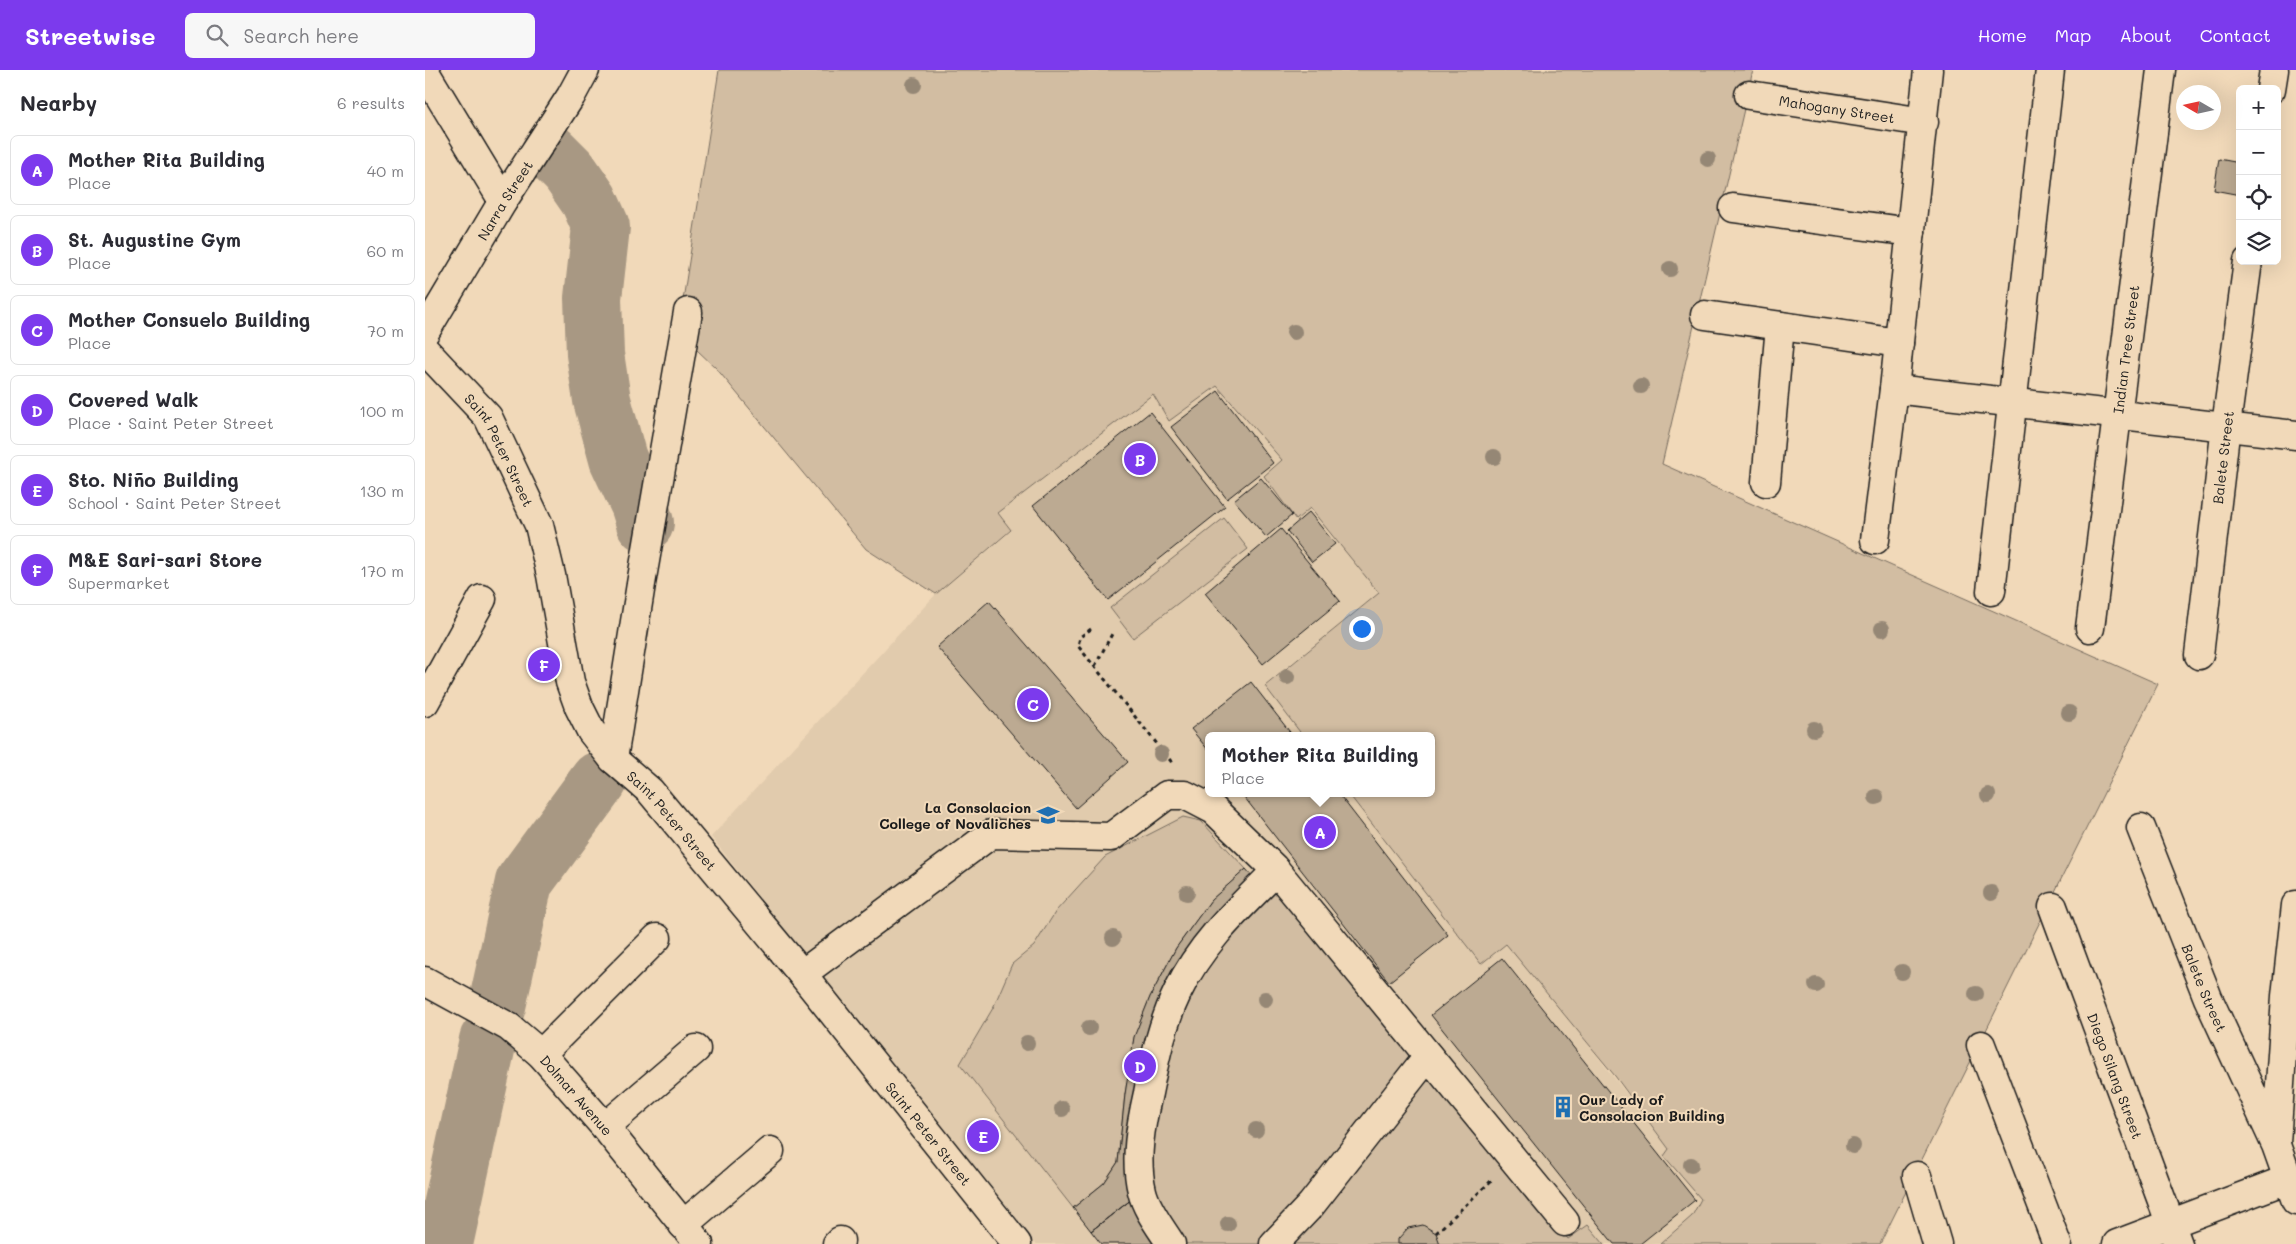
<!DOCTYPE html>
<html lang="en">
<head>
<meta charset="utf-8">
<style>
  body { margin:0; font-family:Mali,sans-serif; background:#f7f7f7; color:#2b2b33 }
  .controls { position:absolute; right:15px; top:15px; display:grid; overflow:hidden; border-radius:8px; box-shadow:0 5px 20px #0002 }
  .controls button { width:45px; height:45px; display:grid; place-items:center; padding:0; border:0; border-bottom:1px solid #e1e1e2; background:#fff; color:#2b2b33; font:25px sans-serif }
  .compass { position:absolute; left:1751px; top:15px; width:45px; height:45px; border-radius:50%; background:#fff; box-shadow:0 5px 20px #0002; rotate:279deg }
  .you { position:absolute; left:936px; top:558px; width:18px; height:18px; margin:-12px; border:4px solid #fff; border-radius:50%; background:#1a73e8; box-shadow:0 0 0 8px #1a73e833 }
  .badge { display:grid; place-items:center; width:32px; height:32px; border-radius:50%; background:#7c3aed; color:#fff; font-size:16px; font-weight:700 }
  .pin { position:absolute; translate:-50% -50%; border:2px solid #fff; box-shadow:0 1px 5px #0006 }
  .popup { position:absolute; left:780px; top:662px; width:230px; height:65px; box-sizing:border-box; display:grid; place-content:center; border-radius:8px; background:#fff; filter:drop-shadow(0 1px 4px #0005); font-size:16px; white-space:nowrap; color:#7c7c81 }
  .popup b { font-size:19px; color:#2b2b33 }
  .popup::after { content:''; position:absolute; left:50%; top:100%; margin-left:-10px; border:10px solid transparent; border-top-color:#fff }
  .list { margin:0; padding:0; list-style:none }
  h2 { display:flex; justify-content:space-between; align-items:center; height:65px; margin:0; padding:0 20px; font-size:21px }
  h2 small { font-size:16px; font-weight:400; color:#7c7c81 }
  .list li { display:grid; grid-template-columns:32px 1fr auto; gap:15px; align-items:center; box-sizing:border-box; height:70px; margin:0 10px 10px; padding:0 10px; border:1px solid #e1e1e2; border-radius:8px }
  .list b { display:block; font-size:19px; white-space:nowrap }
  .list p { margin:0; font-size:16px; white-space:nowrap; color:#7c7c81 }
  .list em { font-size:16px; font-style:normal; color:#7c7c81 }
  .icon { flex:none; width:28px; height:28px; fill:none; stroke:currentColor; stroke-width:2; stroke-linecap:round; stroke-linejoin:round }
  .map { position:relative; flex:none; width:1871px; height:1174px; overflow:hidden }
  header { display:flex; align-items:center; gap:30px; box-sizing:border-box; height:70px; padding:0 25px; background:#7c3aed; color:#fff }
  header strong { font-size:24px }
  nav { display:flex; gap:28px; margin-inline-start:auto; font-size:18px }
  .search { width:350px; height:45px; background:#f7f7f7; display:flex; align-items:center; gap:12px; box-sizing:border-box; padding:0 18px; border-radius:8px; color:#7c7c81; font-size:19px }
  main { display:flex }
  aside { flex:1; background:#fff }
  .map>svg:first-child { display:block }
  .built { fill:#e1cbad }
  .green { fill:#d2bda2; stroke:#776c5f }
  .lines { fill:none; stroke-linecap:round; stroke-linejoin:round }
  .river { stroke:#a89883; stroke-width:58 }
  .building { fill:#bcaa92; stroke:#1c1c1c }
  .minor-casing { stroke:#1c1c1c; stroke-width:31 }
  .path { stroke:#1c1c1c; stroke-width:3; stroke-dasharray:4 4; stroke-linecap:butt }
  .minor { stroke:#f1d9b9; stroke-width:28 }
  .tree { fill:#958775 }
  .labels { text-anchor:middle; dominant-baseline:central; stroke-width:4; stroke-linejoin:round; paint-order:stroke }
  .street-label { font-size:14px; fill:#1c1c1c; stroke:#f1d9b9 }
  .poi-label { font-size:14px; font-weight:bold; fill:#1c1c1c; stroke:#f1d9b9; text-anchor:end }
</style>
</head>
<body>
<header>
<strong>Streetwise</strong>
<div class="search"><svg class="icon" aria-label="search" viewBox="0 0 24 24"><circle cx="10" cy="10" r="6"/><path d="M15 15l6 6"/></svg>Search here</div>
<nav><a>Home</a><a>Map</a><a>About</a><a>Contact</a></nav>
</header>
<main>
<aside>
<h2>Nearby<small>6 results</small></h2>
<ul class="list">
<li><span class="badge">A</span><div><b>Mother Rita Building</b><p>Place</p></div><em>40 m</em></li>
<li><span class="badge">B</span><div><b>St. Augustine Gym</b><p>Place</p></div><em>60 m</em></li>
<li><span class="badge">C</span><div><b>Mother Consuelo Building</b><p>Place</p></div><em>70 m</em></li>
<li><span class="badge">D</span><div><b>Covered Walk</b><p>Place · Saint Peter Street</p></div><em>100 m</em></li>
<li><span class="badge">E</span><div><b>Sto. Niño Building</b><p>School · Saint Peter Street</p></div><em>130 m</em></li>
<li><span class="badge">F</span><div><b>M&amp;E Sari-sari Store</b><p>Supermarket</p></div><em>170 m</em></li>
</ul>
</aside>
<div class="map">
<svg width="1871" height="1174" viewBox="0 0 1871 1174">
  <rect width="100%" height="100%" fill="#f1d9b9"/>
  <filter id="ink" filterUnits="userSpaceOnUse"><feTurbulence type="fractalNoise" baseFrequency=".02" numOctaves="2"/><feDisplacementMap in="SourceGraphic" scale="10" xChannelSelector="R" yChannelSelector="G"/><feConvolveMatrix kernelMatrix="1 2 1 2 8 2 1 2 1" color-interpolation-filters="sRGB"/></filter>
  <g filter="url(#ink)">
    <!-- built -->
    <path class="built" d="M792 316 857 390 871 449 885 438 954 523 840 615 878 666H784V723H923L1056 894 1081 874 1151 959 1245 1079 1326 1174H610L286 767 511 524 586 461 573 443 728 323 744 350Z"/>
    <!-- green -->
    <path class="green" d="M294 0H1328L1237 394 1733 614 1455 1174H1235L1267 1146 1276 1129 1239 1086 1244 1079 1190 1006 1081 874 1056 894 923 723H1006V666H878L840 616 954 523 885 438 871 450 839 406 857 390 792 316 744 351 728 324 573 443 586 460 511 524 441 479 291 298 253 262Z
      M799 448 823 479 708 568 685 538Z
      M758 747 776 751 821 799 786 830 751 878 725 927 709 968 700 1024 693 1092 679 1113 648 1138 535 994 568 938 587 894 609 876 631 841 680 787Z
      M847 813 992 987 854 1154 835 1174H752L722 1122 721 1084 756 924Z
      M1004 1004 1057 1064 1143 1169 1163 1155 1179 1174H864Z"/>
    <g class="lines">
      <!-- river -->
      <path class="river" d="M125 82 144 101 164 130 176 157 168 228 170 284 177 330 193 389 214 434 220 453
        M72 936 99 812 174 710
        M19 1174 63 970"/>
    </g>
    <!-- building -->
    <path class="building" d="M1794 89 1815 93V125L1789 120Z
      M793 321 848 393 802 429 746 357Z
      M725 342 800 437 683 530 608 436Z
      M836 408 867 445 841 467 809 430Z
      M884 442 910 474 887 492 862 461Z
      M856 459 915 531 838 594 780 523Z
      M564 531 703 692 651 738 512 577Z
      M826 612 868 666H784V681L766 659Z
      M816 723H913L1023 865 964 912Z
      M821 799 833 813 731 966 716 1122 666 1161 648 1138 679 1113 693 1092 700 1024 709 967 725 927 751 878 786 830Z
      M1077 888 1270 1130 1215 1174H1189L1006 945Z
      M716 1122 741 1174H676L666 1161Z
      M998 1155 1011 1163 1015 1174H973V1169L983 1158Z"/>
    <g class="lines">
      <!-- minor casing -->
      <g class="minor-casing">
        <g id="minor">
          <path d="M0 2 78 131"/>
          <path d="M1846 19 1849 0"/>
          <path id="s1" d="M1324 25 1499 52"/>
          <path d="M1308 138 1486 162"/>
          <path d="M1280 245 1474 273"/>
          <path id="s2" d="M0 262 78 131 146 26 160 0"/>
          <path id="s3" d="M0 280 63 347 114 455 126 505 145 612 154 637 166 661 188 689 225 721 377 904 592 1174"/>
          <path d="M1469 319 1871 365"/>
          <path d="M1341 412 1355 256"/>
          <path d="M1450 470 1469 319 1503 0"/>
          <path d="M1566 521 1625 0"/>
          <path id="s4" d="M1665 558 1736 0"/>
          <path id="s5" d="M1774 585 1801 356 1823 191"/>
          <path d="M0 632 57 529"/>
          <path d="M188 689 216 514 263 242"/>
          <path id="s6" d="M1716 758 1783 928 1851 1075 1871 1131"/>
          <path id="s7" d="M1628 837 1753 1174"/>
          <path d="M377 904 566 764 686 767 742 725H760L789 740 849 798 1140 1152"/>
          <path id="s8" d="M0 911 84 957 116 984 180 1057 274 1174"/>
          <path d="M1556 975 1632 1174"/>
          <path d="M116 984 232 868"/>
          <path d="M180 1057 271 979"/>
          <path d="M1851 1073 1861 926 1871 835"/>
          <path d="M1492 1106 1512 1174"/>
          <path d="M258 1155 345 1081"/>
          <path d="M412 1174 415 1171"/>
          <path d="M746 1174C736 1158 721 1139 717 1121 709 1089 716 1054 723 1023 730 988 737 954 753 921 775 874 815 837 851 801"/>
          <path d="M849 1174 886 1135 1003 986"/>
          <path d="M1692 1174 1863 1109"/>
        </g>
      </g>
      <!-- path -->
      <path class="path" d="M666 559 655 567 653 576 749 695
        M670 596 688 562
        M1011 1163 1067 1110"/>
      <!-- minor -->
      <use href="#minor" class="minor"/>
    </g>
    <!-- trees -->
    <g class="tree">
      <circle cx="489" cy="15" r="8"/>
      <circle cx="1283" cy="89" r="8"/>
      <circle cx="1245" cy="199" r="8"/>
      <circle cx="869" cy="262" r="8"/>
      <circle cx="1216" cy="316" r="8"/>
      <circle cx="1069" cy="387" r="8"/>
      <circle cx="1457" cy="559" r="8"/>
      <circle cx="862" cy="607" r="8"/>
      <circle cx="1644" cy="643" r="8"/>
      <circle cx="1389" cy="659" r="8"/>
      <circle cx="736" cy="684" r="8"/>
      <circle cx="1563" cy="725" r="8"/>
      <circle cx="1451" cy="727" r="8"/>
      <circle cx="762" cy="823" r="8"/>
      <circle cx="1566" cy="823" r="8"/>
      <circle cx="688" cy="868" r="8"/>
      <circle cx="1477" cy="902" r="8"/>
      <circle cx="1391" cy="915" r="8"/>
      <circle cx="1551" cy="924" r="8"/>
      <circle cx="840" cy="929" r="8"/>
      <circle cx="664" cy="958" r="8"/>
      <circle cx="602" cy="973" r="8"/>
      <circle cx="637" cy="1039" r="8"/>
      <circle cx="831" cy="1060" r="8"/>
      <circle cx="1428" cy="1076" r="8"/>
      <circle cx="1266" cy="1095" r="8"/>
      <circle cx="803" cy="1154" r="8"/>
    </g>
  </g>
  <!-- icons -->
  <defs>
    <g id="university-bare" transform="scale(1.725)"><path d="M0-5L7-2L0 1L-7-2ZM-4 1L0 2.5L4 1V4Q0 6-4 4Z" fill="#1f6fb2" stroke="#f1d9b9" stroke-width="2.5" paint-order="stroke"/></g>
    <g id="building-bare" transform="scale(1.725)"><path d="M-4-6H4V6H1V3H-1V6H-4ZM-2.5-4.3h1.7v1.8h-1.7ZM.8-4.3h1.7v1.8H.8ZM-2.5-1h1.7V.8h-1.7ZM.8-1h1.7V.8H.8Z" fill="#1f6fb2" stroke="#f1d9b9" stroke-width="2.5" paint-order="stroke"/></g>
  </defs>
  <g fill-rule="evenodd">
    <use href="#university-bare" x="623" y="745"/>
    <use href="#building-bare" x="1138" y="1037"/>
  </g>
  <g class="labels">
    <!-- street labels -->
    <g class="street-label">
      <text stroke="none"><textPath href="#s1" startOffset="89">Mahogany Street</textPath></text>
      <text stroke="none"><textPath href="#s2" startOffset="154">Narra Street</textPath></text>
      <text stroke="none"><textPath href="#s4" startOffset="281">Indian Tree Street</textPath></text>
      <text stroke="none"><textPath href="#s3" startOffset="126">Saint Peter Street</textPath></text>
      <text stroke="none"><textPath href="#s5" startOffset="199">Balete Street</textPath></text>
      <text stroke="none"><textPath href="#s3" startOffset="546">Saint Peter Street</textPath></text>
      <text stroke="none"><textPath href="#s6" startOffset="172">Balete Street</textPath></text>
      <text stroke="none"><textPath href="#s7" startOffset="180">Diego Silang Street</textPath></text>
      <text stroke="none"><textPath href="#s8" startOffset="192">Dolmar Avenue</textPath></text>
      <text stroke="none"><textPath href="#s3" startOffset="951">Saint Peter Street</textPath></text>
    </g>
    <!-- poi labels -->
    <g class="poi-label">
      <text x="606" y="737">La Consolacion<tspan x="606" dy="16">College of Novaliches</tspan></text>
      <text x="1154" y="1029" text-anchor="start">Our Lady of<tspan x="1154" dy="16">Consolacion Building</tspan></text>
    </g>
  </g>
</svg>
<div class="controls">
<button>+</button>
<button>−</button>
<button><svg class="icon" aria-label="locate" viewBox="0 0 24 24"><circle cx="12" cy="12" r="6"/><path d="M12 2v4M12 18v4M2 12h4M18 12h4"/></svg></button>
<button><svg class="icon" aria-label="layers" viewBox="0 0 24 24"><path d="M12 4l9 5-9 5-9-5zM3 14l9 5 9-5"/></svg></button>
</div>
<svg class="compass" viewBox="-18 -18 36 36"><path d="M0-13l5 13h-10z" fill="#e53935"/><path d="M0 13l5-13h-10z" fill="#7c7c81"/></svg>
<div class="you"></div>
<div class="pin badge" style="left:895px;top:762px">A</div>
<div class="popup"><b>Mother Rita Building</b>Place</div>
<div class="pin badge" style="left:715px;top:389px">B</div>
<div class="pin badge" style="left:608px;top:634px">C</div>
<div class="pin badge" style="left:715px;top:996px">D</div>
<div class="pin badge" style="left:558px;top:1066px">E</div>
<div class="pin badge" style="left:119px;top:595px">F</div>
</div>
</main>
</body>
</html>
